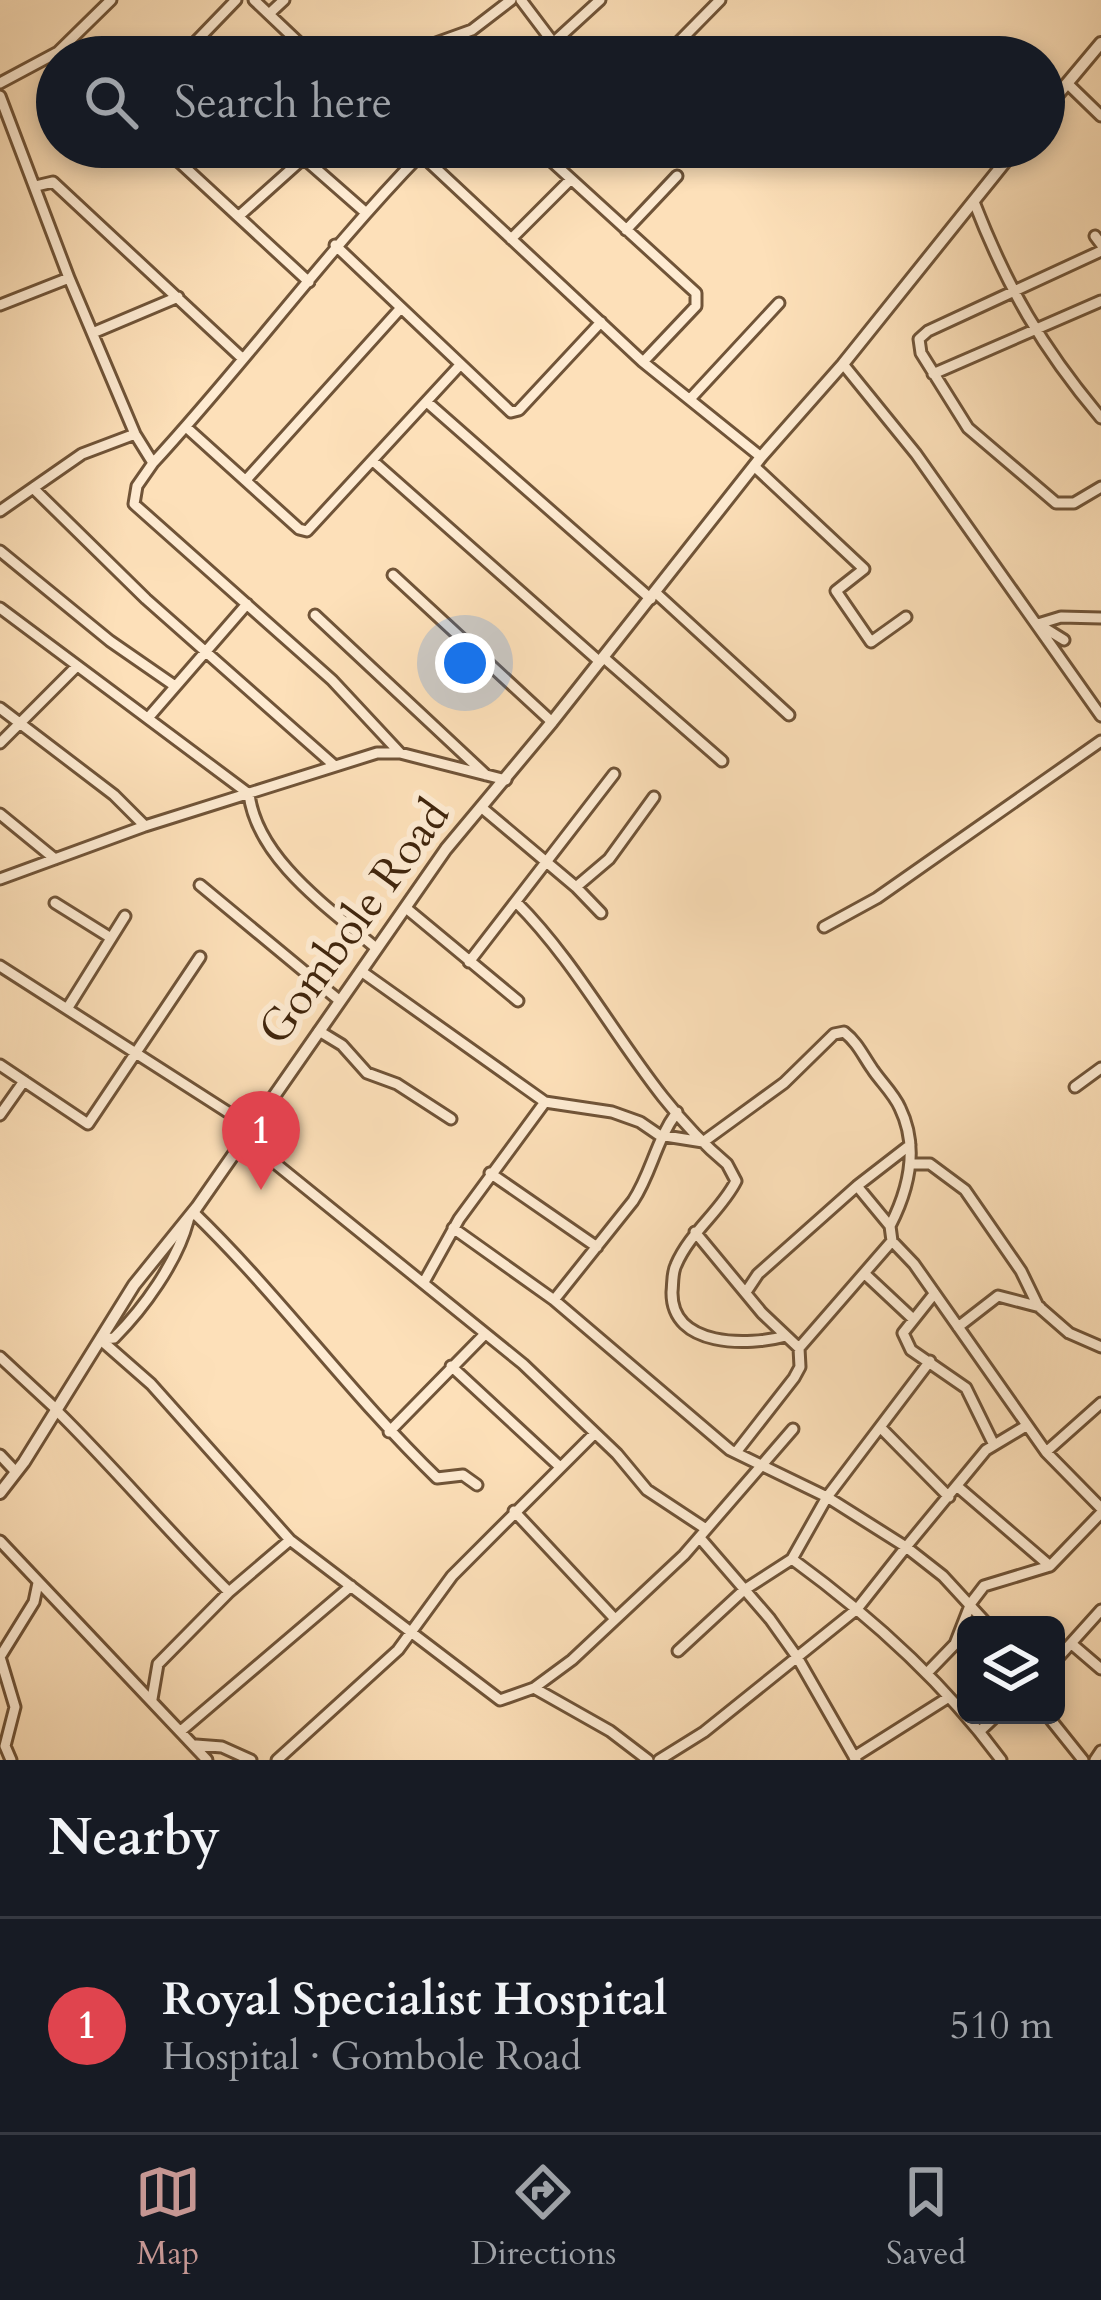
<!DOCTYPE html>
<html lang="en">
<head>
<meta charset="utf-8">
<style>
  body { margin:0; font-family:Cardo,serif; background:#242831; color:#f1f3f6 }
  .controls { position:absolute; right:36px; bottom:36px; display:grid; overflow:hidden; border-radius:18px; box-shadow:0 6px 18px #0003 }
  .controls button { width:108px; height:108px; display:grid; place-items:center; padding:0; border:0; border-bottom:3px solid #363941; background:#171b24; color:#f1f3f6; font:60px sans-serif }
  .you { position:absolute; left:465px; top:663px; width:42px; height:42px; margin:-30px; border:9px solid #fff; border-radius:50%; background:#1a73e8; box-shadow:0 0 0 18px #1a73e833 }
  .badge { display:grid; place-items:center; width:78px; height:78px; border-radius:50%; background:#c59692; color:#fff; font-size:39px; font-weight:700 }
  .pin { position:absolute; translate:-50% -99px; filter:drop-shadow(0 3px 6px #0008) }
  .pin::after { content:''; position:absolute; top:63px; width:42px; height:36px; background:inherit; clip-path:polygon(0 0,100% 0,50% 100%) }
  .list { margin:0; padding:0; list-style:none }
  h2 { display:flex; justify-content:space-between; align-items:center; height:156px; margin:0; padding:0 48px; font-size:51px }
  h2 small { font-size:39px; font-weight:400; color:#9ea1a6 }
  .list li { display:grid; grid-template-columns:78px 1fr auto; gap:36px; align-items:center; box-sizing:border-box; height:216px; padding:0 48px; border-top:3px solid #363941 }
  .list b { display:block; font-size:45px; white-space:nowrap }
  .list p { margin:0; font-size:39px; white-space:nowrap; color:#9ea1a6 }
  .list em { font-size:39px; font-style:normal; color:#9ea1a6 }
  .icon { flex:none; width:66px; height:66px; fill:none; stroke:currentColor; stroke-width:2; stroke-linecap:round; stroke-linejoin:round }
  .map { position:relative; flex:none; width:1101px; height:1760px; overflow:hidden }
  .search { position:absolute; background:#171b24; box-shadow:0 6px 18px #0003; left:36px; right:36px; top:36px; height:132px; display:flex; align-items:center; gap:30px; box-sizing:border-box; padding:0 42px; border-radius:66px; color:#9ea1a6; font-size:45px }
  .sheet { height:372px; background:#171b24 }
  nav { display:flex; justify-content:space-around; align-items:center; box-sizing:border-box; height:168px; border-top:3px solid #363941; background:#171b24; font-size:33px; color:#9ea1a6 }
  nav a { display:grid; justify-items:center; gap:6px }
  nav .on { color:#c59692 }
  .map>svg:first-child { display:block }
  .lines { fill:none; stroke-linecap:round; stroke-linejoin:round }
  .minor-casing { stroke:#705438; stroke-width:15 }
  .tertiary-casing { stroke:#705438; stroke-width:16 }
  .minor { stroke:#feebd2; stroke-width:9 }
  .tertiary { stroke:#feebd2; stroke-width:10 }
  .labels { text-anchor:middle; dominant-baseline:central; stroke-width:12; stroke-linejoin:round; paint-order:stroke }
  .street-label { font-size:45px; fill:#41260d; stroke:#feebd2 }
</style>
</head>
<body>
<div class="map">
<svg width="1101" height="1760" viewBox="0 0 1101 1760">
  <rect width="100%" height="100%" fill="#fde0b9"/>
  <filter id="stains"><feTurbulence type="fractalNoise" baseFrequency=".00167" numOctaves="4"/><feColorMatrix values="0 0 0 0 .2 0 0 0 0 .09 0 0 0 0 .02 0 0 0 .5 -.17"/></filter>
  <radialGradient id="worn" r=".72"><stop offset=".6" stop-color="#630" stop-opacity="0"/><stop offset="1" stop-color="#630" stop-opacity=".3"/></radialGradient>
  <g class="lines">
    <!-- minor casing -->
    <g class="minor-casing">
      <path id="minor" d="M254 0 314 57
        M521 0 564 57
        M270 13 284 0
        M553 43 600 0
        M181 57 236 0
        M397 57 472 30 511 0
        M664 57 720 0
        M0 83 58 52 111 0
        M1068 84 1101 116
        M0 96 69 278 135 434 153 463
        M163 147 309 282
        M291 147 365 212
        M413 147 643 362 761 457
        M536 147 696 293V306L643 362
        M180 163 198 147
        M36 186 53 182 243 359
        M974 202C1007 287 1042 348 1101 418
        M239 216 316 147
        M626 230 677 176
        M1095 236 1101 244
        M511 239 570 180
        M335 245 511 412 519 410 601 322
        M1101 251 928 331 919 339 921 353 968 428 1056 503H1074L1101 487
        M0 305 69 278
        M95 332 178 297
        M843 364 916 454 1101 716
        M933 374 1101 301
        M690 399 779 303
        M427 402 651 599
        M186 427 299 529 307 531 460 365
        M373 461 600 662
        M754 466 864 569 836 591 871 642 906 617
        M246 480 400 309
        M35 490 146 599 335 766
        M0 511 82 454 135 434
        M0 551 110 641 175 686
        M393 575 552 722
        M656 593 789 715
        M0 608 249 794C257 859 329 908 376 948
        M315 615 486 775
        M1038 624 1061 617 1101 618
        M1043 627 1064 640
        M603 657 722 761
        M0 708 114 795 145 826
        M148 718 247 604
        M0 743 77 666
        M400 753 332 680 134 504 137 486 153 463C246 362 326 252 421 154
        M481 807 576 887 601 913
        M0 814 55 859
        M0 879 145 826 377 753H400L506 780
        M200 885 340 1001
        M576 887 609 859 654 797
        M516 902C596 982 639 1091 727 1164L736 1181C721 1211 690 1232 676 1265 672 1273 673 1283 672 1292 671 1348 749 1346 786 1336
        M55 903 111 938
        M406 908 518 1001
        M824 927 877 898 1101 741
        M469 962 614 774
        M0 966 251 1127
        M361 971 545 1102 612 1112 640 1122 659 1135 703 1142 784 1083 834 1034 844 1032C858 1043 863 1056 873 1070 881 1082 894 1094 900 1108 919 1147 909 1189 890 1226
        M67 1009 125 916
        M319 1031 342 1045 367 1073 397 1084 451 1119
        M0 1065 88 1124 200 957
        M1075 1087 1101 1068
        M0 1115 24 1081
        M244 1138 523 1364 617 1454 647 1490 706 1529
        M911 1164H930L965 1190 1021 1271 1038 1306 1069 1333 1101 1347
        M490 1173 597 1247
        M857 1186 910 1145
        M193 1212C280 1296 350 1394 437 1478L463 1475 477 1485
        M453 1228 554 1300 730 1450 827 1497 906 1547 986 1450 1026 1426
        M695 1232 762 1313 799 1348 800 1367 794 1378 737 1451
        M865 1274 912 1318
        M424 1282 459 1219 545 1102
        M746 1292 758 1274 857 1186 890 1226 892 1241 914 1264 1046 1452 1101 1508
        M934 1294 903 1333 911 1350 966 1388 994 1445
        M554 1300 633 1201C652 1172 655 1142 677 1112
        M958 1327 998 1296 1040 1307
        M103 1339 114 1338C144 1308 177 1262 188 1221
        M102 1341 151 1384 290 1540 500 1700 534 1688 572 1660 684 1555 793 1429
        M799 1348 892 1241
        M0 1357 56 1409
        M451 1366 559 1466
        M56 1410C116 1469 169 1533 229 1592
        M881 1428 949 1497
        M389 1432 485 1334
        M1046 1452 1101 1403
        M0 1455 15 1471
        M958 1487 1050 1566 1101 1513
        M514 1511 615 1619
        M700 1538 770 1619 797 1657 856 1760
        M0 1541 207 1760
        M792 1559C870 1616 944 1682 1001 1760
        M1073 1645 1101 1669
        M678 1651 744 1590 792 1559 827 1497 930 1361
        M0 1657 15 1707 5 1746 11 1760
        M0 1657 34 1602 38 1583
        M1056 1660 1101 1610
        M927 1673 955 1644 971 1603 984 1586 1050 1566
        M534 1688 610 1731 648 1760
        M152 1699 158 1664 229 1592 290 1540
        M1047 1715 1083 1760
        M182 1730 351 1586
        M980 1731 997 1715
        M196 1745 222 1747 251 1760
        M854 1757 949 1697
        M277 1760 398 1650 452 1576 595 1433
        M659 1760 704 1732 857 1609 906 1547 943 1576 988 1625
        M1095 1760 1101 1751"/>
    </g>
    <!-- tertiary casing -->
    <g class="tertiary-casing">
      <path id="tertiary" d="M1044 111 1101 43
        M0 1493 24 1462 134 1285 197 1207 446 849 552 722 761 457 843 364 1017 147"/>
    </g>
    <!-- minor -->
    <use href="#minor" class="minor"/>
    <!-- tertiary -->
    <use href="#tertiary" class="tertiary"/>
  </g>
  <g class="labels">
    <!-- street labels -->
    <g class="street-label">
      <text transform="translate(354 922) rotate(-54)">Gombole Road</text>
    </g>
  </g>
  <rect width="100%" height="100%" filter="url(#stains)"/>
  <rect width="100%" height="100%" fill="url(#worn)"/>
</svg>
<div class="controls">
<button><svg class="icon" aria-label="layers" viewBox="0 0 24 24"><path d="M12 4l9 5-9 5-9-5zM3 14l9 5 9-5"/></svg></button>
</div>
<div class="you"></div>
<div class="pin badge" style="left:261px;top:1190px;background:#e0444e">1</div>
<div class="search"><svg class="icon" aria-label="search" viewBox="0 0 24 24"><circle cx="10" cy="10" r="6"/><path d="M15 15l6 6"/></svg>Search here</div>
</div>
<section class="sheet">
<h2>Nearby<small></small></h2>
<ul class="list">
<li><span class="badge" style="background:#e0444e">1</span><div><b>Royal Specialist Hospital</b><p>Hospital · Gombole Road</p></div><em>510 m</em></li>
</ul>
</section>
<nav>
<a class="on"><svg class="icon" aria-label="map" viewBox="0 0 24 24"><path d="M3 6l6-2 6 2 6-2v14l-6 2-6-2-6 2zM9 4v14M15 6v14"/></svg>Map</a>
<a><svg class="icon" aria-label="directions" viewBox="0 0 24 24"><path d="M12 3l9 9-9 9-9-9zM9 14v-3h6M13 9l2 2-2 2"/></svg>Directions</a>
<a><svg class="icon" aria-label="saved" viewBox="0 0 24 24"><path d="M7 4h10v16l-5-4-5 4z"/></svg>Saved</a>
</nav>
</body>
</html>
